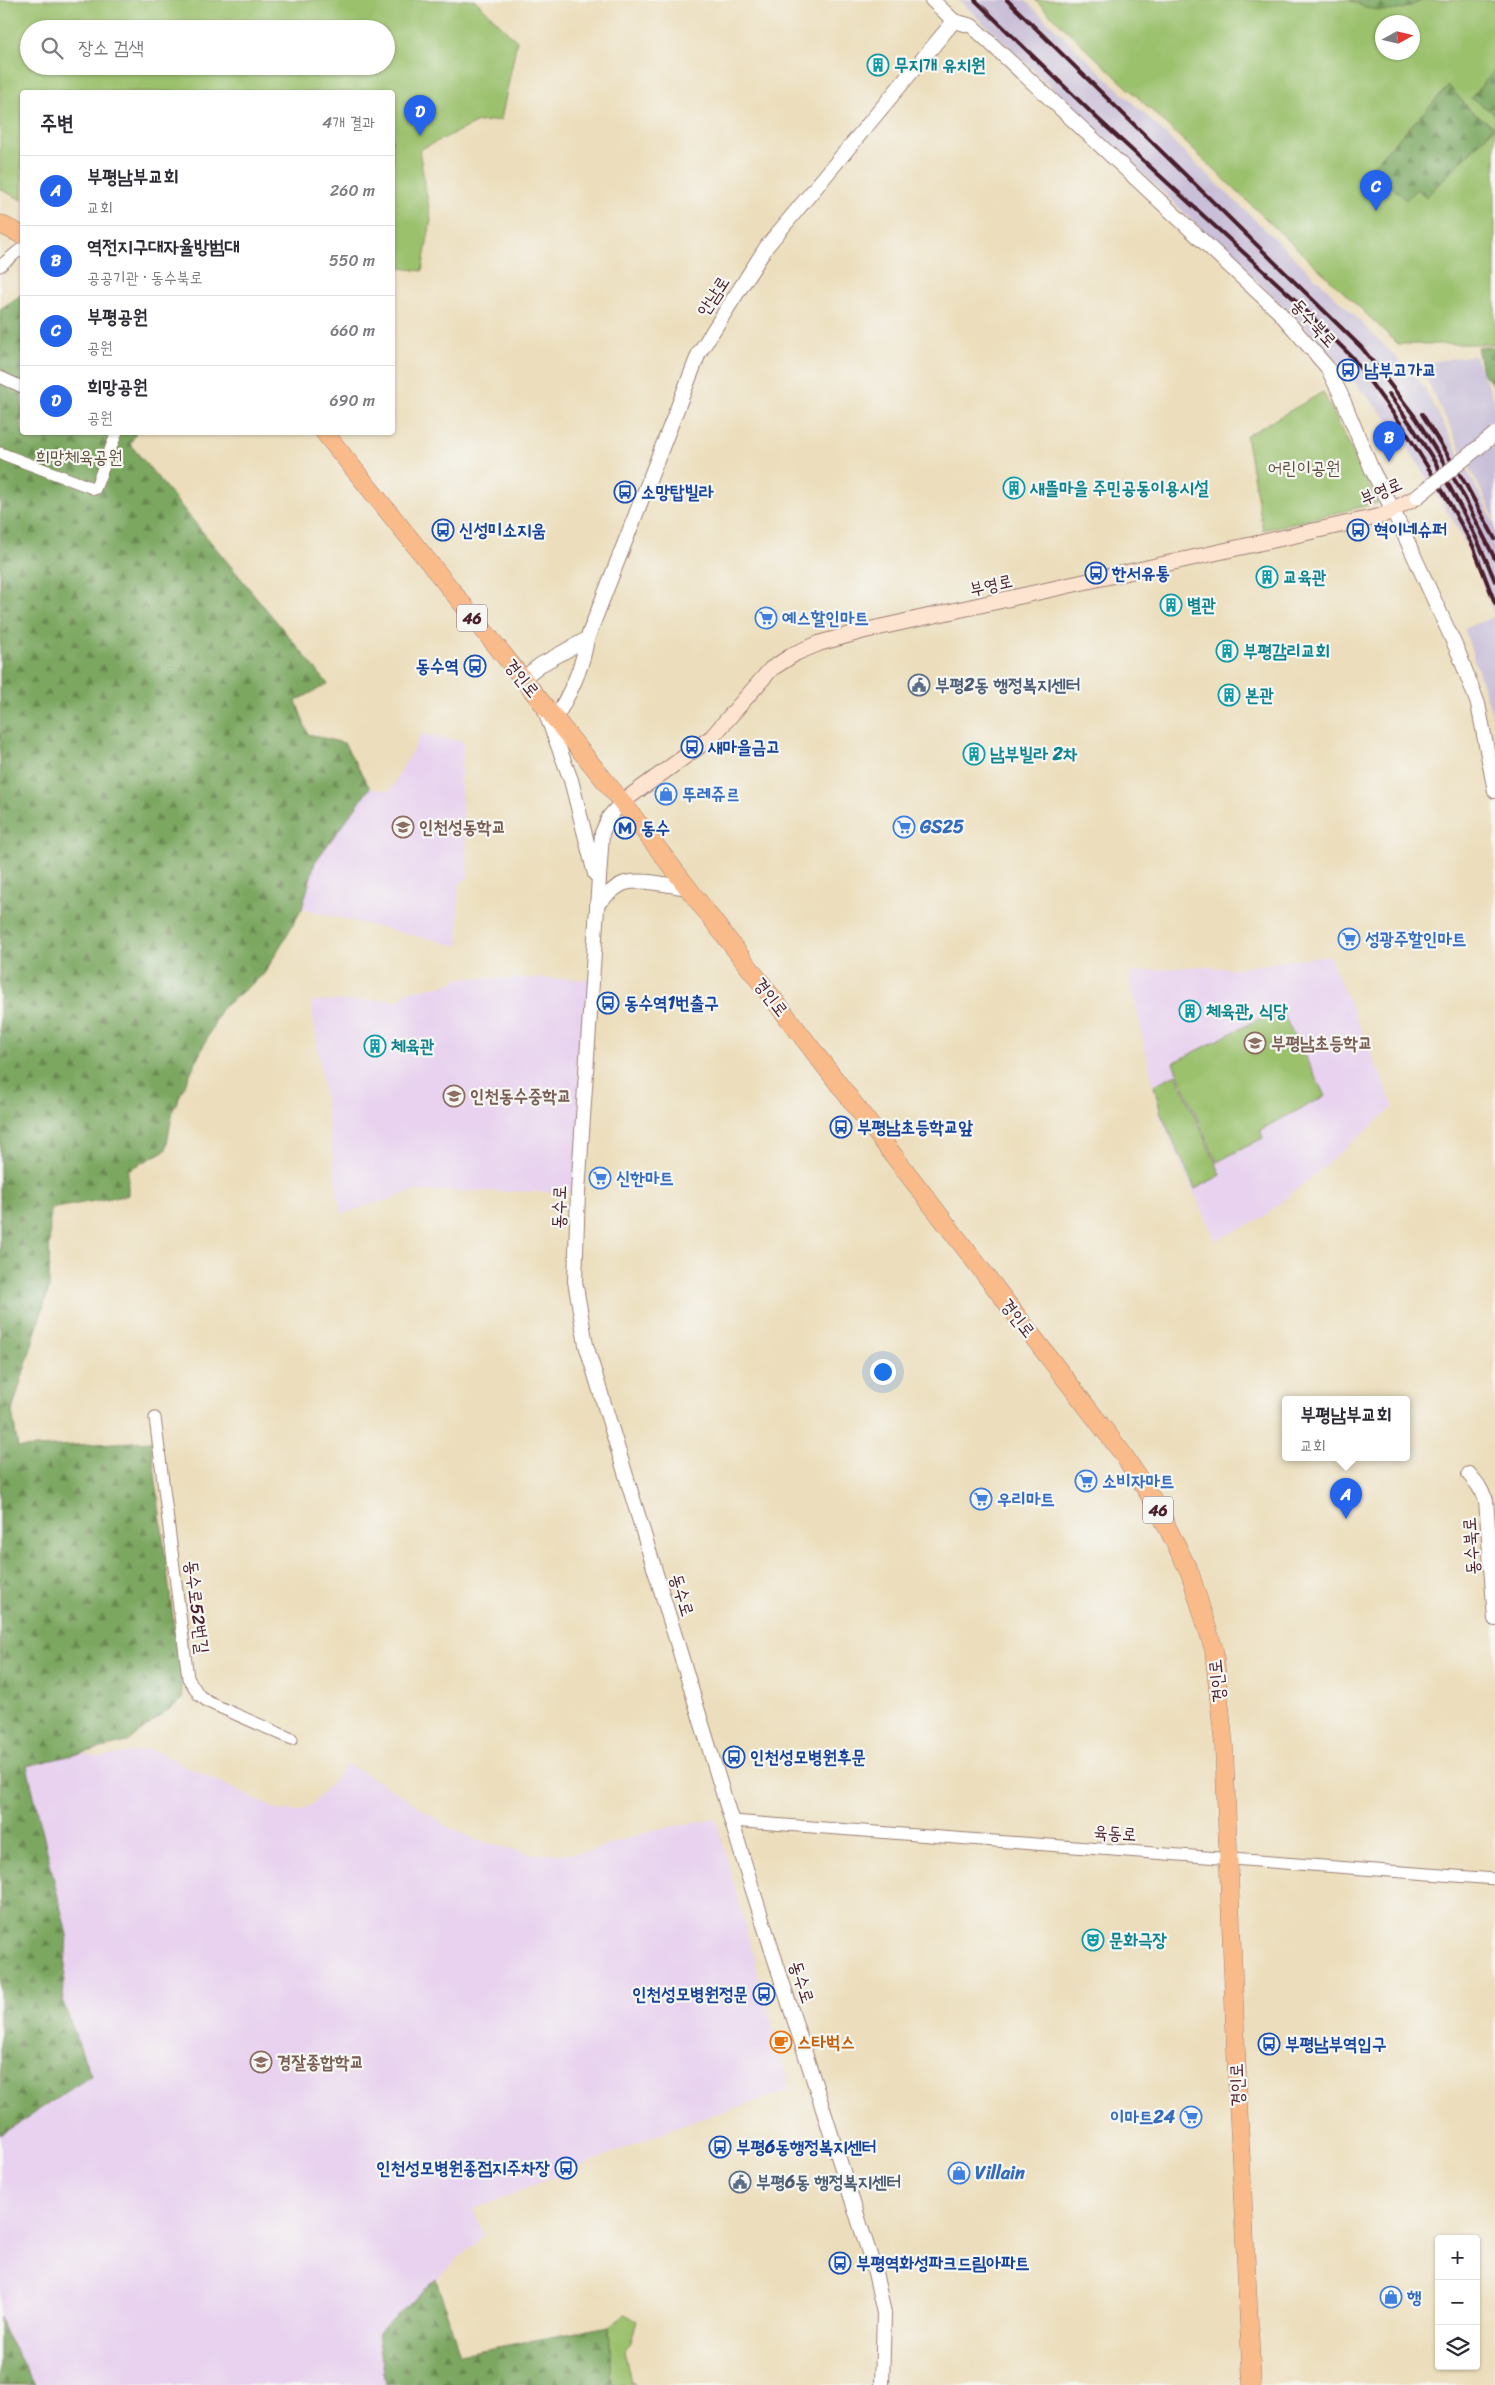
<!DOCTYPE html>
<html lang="ko">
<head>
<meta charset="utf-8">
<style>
  body { margin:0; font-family:Sriracha,"Poor Story",sans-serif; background:#f7f7f7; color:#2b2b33 }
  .controls { position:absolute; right:15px; bottom:15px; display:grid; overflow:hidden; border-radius:5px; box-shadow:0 1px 4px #0004 }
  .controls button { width:45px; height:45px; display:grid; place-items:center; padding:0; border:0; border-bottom:1px solid #e1e1e2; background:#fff; color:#2b2b33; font:25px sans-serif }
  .compass { position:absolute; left:1375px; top:15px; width:45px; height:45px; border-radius:50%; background:#fff; box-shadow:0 1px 4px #0004; rotate:82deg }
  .you { position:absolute; left:882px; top:1371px; width:18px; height:18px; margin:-12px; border:4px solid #fff; border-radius:50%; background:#1a73e8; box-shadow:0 0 0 8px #1a73e833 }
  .badge { display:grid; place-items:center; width:32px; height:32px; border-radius:50%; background:#2563eb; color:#fff; font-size:16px; font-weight:700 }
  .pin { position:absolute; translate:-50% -41px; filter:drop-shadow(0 1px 2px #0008) }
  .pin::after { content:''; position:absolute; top:26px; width:18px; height:15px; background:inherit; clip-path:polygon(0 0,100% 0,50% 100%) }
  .popup { position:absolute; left:1282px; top:1396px; width:128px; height:65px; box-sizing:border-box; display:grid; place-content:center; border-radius:5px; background:#fff; filter:drop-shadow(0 1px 4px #0005); font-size:16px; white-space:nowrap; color:#7c7c81 }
  .popup b { font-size:19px; color:#2b2b33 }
  .popup::after { content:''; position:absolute; left:50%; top:100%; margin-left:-10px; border:10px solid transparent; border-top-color:#fff }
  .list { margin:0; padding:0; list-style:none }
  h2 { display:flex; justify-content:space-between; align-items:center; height:65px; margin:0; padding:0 20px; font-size:21px }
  h2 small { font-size:16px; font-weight:400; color:#7c7c81 }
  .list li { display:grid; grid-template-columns:32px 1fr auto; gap:15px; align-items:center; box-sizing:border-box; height:70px; padding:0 20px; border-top:1px solid #e1e1e2 }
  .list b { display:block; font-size:19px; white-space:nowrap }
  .list p { margin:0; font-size:16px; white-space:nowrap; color:#7c7c81 }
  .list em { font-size:16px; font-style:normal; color:#7c7c81 }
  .icon { flex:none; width:28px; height:28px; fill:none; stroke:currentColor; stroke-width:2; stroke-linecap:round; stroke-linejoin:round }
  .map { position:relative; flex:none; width:1495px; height:2385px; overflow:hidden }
  .search { position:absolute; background:#fff; box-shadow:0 1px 4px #0004; left:20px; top:20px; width:375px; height:55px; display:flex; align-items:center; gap:12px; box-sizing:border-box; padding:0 18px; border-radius:28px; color:#7c7c81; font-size:19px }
  .panel { position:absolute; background:#fff; box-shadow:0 1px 4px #0004; left:20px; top:90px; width:375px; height:345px; border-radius:5px }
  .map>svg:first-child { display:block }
  .built { fill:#e8d2ef }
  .railway { fill:#c9bfd8 }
  .green { fill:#9bc16d; stroke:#72704c; fill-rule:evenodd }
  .forest { fill:url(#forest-firs); stroke:#636346 }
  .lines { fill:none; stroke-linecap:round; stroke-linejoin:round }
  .minor-casing { stroke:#9b7e74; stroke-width:13 }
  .tertiary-casing { stroke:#9b7e74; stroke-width:16 }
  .secondary-casing { stroke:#9b7e74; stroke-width:17 }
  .primary-casing { stroke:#9b7e74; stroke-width:19 }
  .minor { stroke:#fff; stroke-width:11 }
  .tertiary { stroke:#fff; stroke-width:14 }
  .secondary { stroke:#fde4d1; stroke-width:15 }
  .primary { stroke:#fabb8b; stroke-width:18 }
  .rail { stroke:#4a1f2b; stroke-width:4 }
  .tertiary-bridge-casing { stroke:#9b7e74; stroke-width:16; stroke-linecap:butt }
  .tertiary-bridge { stroke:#fff; stroke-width:14 }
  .labels { text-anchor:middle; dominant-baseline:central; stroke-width:4.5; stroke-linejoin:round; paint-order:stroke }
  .shield { fill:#f6f6f2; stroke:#7e6067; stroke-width:1 }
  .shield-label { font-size:16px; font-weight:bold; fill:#4a1f2b }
  .culture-label { font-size:18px; font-weight:bold; fill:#0d838f; stroke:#f6f6f2; text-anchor:start }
  .street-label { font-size:18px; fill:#4a1f2b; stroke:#f6f6f2 }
  .transit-label { font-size:18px; font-weight:bold; fill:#164399; stroke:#f6f6f2; text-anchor:start }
  .park-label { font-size:18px; fill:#62503f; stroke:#f6f6f2 }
  .shop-label { font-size:18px; font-weight:bold; fill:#366cbe; stroke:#f6f6f2; text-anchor:start }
  .service-label { font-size:18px; font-weight:bold; fill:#4e5e75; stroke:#f6f6f2; text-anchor:start }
  .education-label { font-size:18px; font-weight:bold; fill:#785e54; stroke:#f6f6f2; text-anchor:start }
  .food-label { font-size:18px; font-weight:bold; fill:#c56008; stroke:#f6f6f2; text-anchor:start }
</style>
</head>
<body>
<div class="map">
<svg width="1495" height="2385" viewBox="0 0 1495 2385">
  <defs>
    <pattern id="forest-firs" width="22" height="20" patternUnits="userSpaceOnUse" patternTransform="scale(1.25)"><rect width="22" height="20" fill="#7ca760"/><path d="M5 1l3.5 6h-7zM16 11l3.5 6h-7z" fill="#68874f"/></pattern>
  </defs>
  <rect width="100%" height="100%" fill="#f6f6f2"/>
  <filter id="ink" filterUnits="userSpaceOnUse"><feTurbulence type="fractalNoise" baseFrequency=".02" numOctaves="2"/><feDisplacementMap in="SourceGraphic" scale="10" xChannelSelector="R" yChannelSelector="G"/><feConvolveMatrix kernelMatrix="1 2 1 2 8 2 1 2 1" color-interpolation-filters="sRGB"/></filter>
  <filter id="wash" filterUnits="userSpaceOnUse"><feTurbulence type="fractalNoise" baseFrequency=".0096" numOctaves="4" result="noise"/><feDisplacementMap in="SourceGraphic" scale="20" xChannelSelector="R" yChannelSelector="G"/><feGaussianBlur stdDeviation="1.12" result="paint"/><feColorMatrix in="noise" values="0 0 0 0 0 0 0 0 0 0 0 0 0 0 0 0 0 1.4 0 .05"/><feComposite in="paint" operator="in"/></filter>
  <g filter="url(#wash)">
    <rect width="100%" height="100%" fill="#ecdebc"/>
    <!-- built -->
    <path class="built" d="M421 734 464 742 460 778 468 877 458 885 459 946 302 909 315 862 370 788 390 791Z
      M1329 955 1394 1107 1265 1216 1216 1241 1160 1117 1130 978 1133 972 1200 966 1231 969Z
      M456 978 592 979 578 1192 415 1191 341 1214 311 1001 402 1000 404 992 454 983Z
      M151 1749 277 1810 299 1811 313 1804 347 1764 394 1790 445 1825 478 1841 532 1854H581L653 1830 716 1819 790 2090 676 2127 473 2210 484 2235 378 2333 386 2385H35L5 2332 0 2316V2135L91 2076 63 2002 67 1935 27 1766 82 1753 101 1757Z"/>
    <!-- railway -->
    <path class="railway" d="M959 0H1025L1342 303 1423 385 1495 524V723L1464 628 1494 617 1489 599 1461 534 1397 430 1305 327Z
      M1474 355 1495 401V519L1419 364Z"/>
    <!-- green -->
    <path class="green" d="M0 0H475L517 41 501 120 478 122 419 150 431 220 422 271 393 267 392 92H22V200L0 189ZM29 29H386V66H29Z
      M1035 0H1495V344H1398ZM1382 22H1412V52H1382Z
      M1323 392 1378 503 1263 530 1246 436Z
      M1280 1008 1325 1096 1260 1130 1263 1138 1217 1162 1173 1063Z
      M1176 1074 1221 1175 1195 1189 1161 1114 1154 1085Z
      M625 2314 637 2321 630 2344 624 2350 631 2383 636 2385H612L609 2326Z"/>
    <!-- forest -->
    <path class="forest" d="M1349 0H1423C1395 16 1376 13 1349 0Z
      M1495 69V114L1471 98Z
      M1449 86 1472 112 1495 127 1426 197 1417 189 1406 200 1371 167Z
      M22 294V432L136 433 130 444 328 684 296 701 308 734 344 743 370 788 315 862 302 909 264 974 221 1009 173 1110 166 1150 128 1170V1195L50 1209 49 1288 12 1411 18 1448 151 1441 183 1699 127 1742 27 1766 67 1935 63 2002 91 2076 0 2135V309Z
      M1477 347H1495V387L1482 372Z
      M436 2279 460 2354 609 2326 612 2385H386L378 2333Z
      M0 2316 5 2332 35 2385H0Z"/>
  </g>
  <g filter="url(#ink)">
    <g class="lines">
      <!-- minor casing -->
      <g class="minor-casing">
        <path id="minor" d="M0 266 22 248
          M0 377 22 387
          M0 453 95 489 117 432
          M155 1418 188 1678 199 1695 208 1702 292 1739
          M732 1821 1495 1879"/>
      </g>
      <!-- tertiary casing -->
      <g class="tertiary-casing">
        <path id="tertiary" d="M932 0 954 21 972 26 1279 312 1327 367 1341 395 1372 470 1393 510 1459 654 1478 704 1495 791
          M522 679 540 665 587 639
          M545 711 571 780 595 874
          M555 719C570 693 582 670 587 639L699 353 767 246 954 21
          M622 802 609 817 602 833 578 1192 575 1281 586 1345 753 1891 874 2268 884 2313 882 2385
          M597 904C605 897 615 886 625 883 644 878 669 886 688 888
          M1469 1474 1478 1485 1486 1500 1495 1619"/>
      </g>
      <!-- secondary casing -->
      <g class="secondary-casing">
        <path id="secondary" d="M622 802 712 737 771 669 796 653 820 643 863 631 1381 516 1417 497"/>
      </g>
      <!-- primary casing -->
      <g class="primary-casing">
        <path id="primary" d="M0 224 22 235
          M324 432 622 802 1123 1454 1156 1505 1190 1573 1214 1650 1224 1746 1238 2101 1252 2385"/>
      </g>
      <!-- minor -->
      <use href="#minor" class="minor"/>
      <!-- tertiary -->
      <use href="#tertiary" class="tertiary"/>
      <!-- secondary -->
      <use href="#secondary" class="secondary"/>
      <!-- primary -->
      <use href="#primary" class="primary"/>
      <!-- rail -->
      <path class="rail" d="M975 0 1098 119 1291 296 1352 357 1403 427 1445 495 1473 546 1495 603
        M1007 0 1362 348 1416 418 1459 487 1495 559
        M1389 394C1432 452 1468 514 1495 581
        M1422 414 1465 483 1495 539"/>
      <!-- tertiary-bridge casing -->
      <g class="tertiary-bridge-casing">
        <path id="tertiary-bridge" d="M1417 497 1495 434"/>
      </g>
      <!-- tertiary-bridge -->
      <use href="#tertiary-bridge" class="tertiary-bridge"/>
    </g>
  </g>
  <!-- icons -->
  <defs>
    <g id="building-ring" transform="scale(1.125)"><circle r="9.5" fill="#f6f6f2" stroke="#0f9aa8" stroke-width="1.5"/><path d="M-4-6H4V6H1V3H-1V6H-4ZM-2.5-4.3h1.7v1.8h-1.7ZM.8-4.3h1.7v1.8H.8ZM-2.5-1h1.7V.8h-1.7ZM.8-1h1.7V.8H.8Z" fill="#0f9aa8"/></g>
    <g id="bus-ring" transform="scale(1.125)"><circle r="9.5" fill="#f6f6f2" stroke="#1a4fb4" stroke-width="1.5"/><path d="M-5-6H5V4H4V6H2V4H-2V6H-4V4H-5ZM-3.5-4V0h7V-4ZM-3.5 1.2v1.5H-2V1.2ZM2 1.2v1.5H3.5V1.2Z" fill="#1a4fb4"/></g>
    <g id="supermarket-ring" transform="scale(1.125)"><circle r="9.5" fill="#f6f6f2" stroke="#3f7fe0" stroke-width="1.5"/><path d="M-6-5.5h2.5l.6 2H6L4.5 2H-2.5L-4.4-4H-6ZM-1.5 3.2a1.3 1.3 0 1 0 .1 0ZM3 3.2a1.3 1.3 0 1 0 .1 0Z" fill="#3f7fe0"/></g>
    <g id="civic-ring" transform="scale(1.125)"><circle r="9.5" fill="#f6f6f2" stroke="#5c6f8a" stroke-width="1.5"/><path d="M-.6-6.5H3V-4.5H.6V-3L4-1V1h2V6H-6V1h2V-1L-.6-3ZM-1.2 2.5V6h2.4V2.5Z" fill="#5c6f8a"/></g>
    <g id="shop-ring" transform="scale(1.125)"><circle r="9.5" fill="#f6f6f2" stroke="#3f7fe0" stroke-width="1.5"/><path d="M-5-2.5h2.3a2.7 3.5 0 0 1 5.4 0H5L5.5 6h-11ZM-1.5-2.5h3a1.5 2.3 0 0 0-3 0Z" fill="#3f7fe0"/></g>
    <g id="school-ring" transform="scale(1.125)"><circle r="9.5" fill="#f6f6f2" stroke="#8d6e63" stroke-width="1.5"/><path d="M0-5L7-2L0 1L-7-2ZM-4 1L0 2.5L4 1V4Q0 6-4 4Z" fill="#8d6e63"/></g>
    <g id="metro-ring" transform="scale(1.125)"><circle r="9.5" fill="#f6f6f2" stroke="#1a4fb4" stroke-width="1.5"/><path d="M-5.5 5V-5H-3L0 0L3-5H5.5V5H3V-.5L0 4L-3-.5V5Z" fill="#1a4fb4"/></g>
    <g id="theatre-ring" transform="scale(1.125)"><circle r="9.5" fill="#f6f6f2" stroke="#0f9aa8" stroke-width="1.5"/><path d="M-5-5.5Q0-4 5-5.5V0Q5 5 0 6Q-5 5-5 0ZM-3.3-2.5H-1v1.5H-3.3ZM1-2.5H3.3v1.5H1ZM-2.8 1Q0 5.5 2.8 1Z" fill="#0f9aa8"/></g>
    <g id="cafe-ring" transform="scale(1.125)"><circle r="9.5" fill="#f6f6f2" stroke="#e8710a" stroke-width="1.5"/><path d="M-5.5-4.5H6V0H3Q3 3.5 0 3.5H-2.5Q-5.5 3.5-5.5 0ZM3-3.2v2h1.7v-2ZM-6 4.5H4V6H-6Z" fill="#e8710a"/></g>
  </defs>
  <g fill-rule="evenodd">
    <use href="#building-ring" x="878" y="65"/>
    <use href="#bus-ring" x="1348" y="370"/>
    <use href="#building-ring" x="1014" y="488"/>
    <use href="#bus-ring" x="625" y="492"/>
    <use href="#bus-ring" x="443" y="530"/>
    <use href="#bus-ring" x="1358" y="530"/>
    <use href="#bus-ring" x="1096" y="573"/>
    <use href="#building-ring" x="1267" y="577"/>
    <use href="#building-ring" x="1171" y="605"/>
    <use href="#supermarket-ring" x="766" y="618"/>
    <use href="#building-ring" x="1227" y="651"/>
    <use href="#bus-ring" x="475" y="666"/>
    <use href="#civic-ring" x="919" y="685"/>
    <use href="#building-ring" x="1229" y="695"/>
    <use href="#bus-ring" x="692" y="747"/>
    <use href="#building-ring" x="974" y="754"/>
    <use href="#shop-ring" x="666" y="794"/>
    <use href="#school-ring" x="403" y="827"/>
    <use href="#supermarket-ring" x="904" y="827"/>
    <use href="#metro-ring" x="625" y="828"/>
    <use href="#supermarket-ring" x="1349" y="939"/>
    <use href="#bus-ring" x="608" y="1003"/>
    <use href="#building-ring" x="1190" y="1011"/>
    <use href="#school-ring" x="1255" y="1043"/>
    <use href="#building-ring" x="375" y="1046"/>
    <use href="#school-ring" x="454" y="1096"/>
    <use href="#bus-ring" x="841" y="1127"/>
    <use href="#supermarket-ring" x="600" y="1178"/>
    <use href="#supermarket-ring" x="1086" y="1481"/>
    <use href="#supermarket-ring" x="981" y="1499"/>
    <use href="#bus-ring" x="734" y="1757"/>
    <use href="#theatre-ring" x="1093" y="1940"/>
    <use href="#bus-ring" x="764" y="1994"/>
    <use href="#cafe-ring" x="781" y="2042"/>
    <use href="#bus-ring" x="1269" y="2044"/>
    <use href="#school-ring" x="261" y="2062"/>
    <use href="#supermarket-ring" x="1191" y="2117"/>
    <use href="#bus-ring" x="720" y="2147"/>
    <use href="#bus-ring" x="566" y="2168"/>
    <use href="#shop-ring" x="959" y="2173"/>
    <use href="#civic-ring" x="740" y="2182"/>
    <use href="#bus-ring" x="840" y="2263"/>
    <use href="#shop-ring" x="1391" y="2297"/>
  </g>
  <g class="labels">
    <!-- shield labels -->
    <g class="shield">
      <rect x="457" y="604.5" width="30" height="27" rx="4"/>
      <rect x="1143" y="1496.5" width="30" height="27" rx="4"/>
    </g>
    <g class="shield-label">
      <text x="472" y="618">46</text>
      <text x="1158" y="1510">46</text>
    </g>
    <!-- culture labels -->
    <g class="culture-label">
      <text x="894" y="65">무지개 유치원</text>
      <text x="1030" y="488">새뜰마을 주민공동이용시설</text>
      <text x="1283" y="577">교육관</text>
      <text x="1187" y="605">별관</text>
      <text x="1243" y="651">부평감리교회</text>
      <text x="1245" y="695">본관</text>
      <text x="990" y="754">남부빌라 2차</text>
      <text x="1206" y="1011">체육관, 식당</text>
      <text x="391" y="1046">체육관</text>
      <text x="1109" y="1940">문화극장</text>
    </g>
    <!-- street labels -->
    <g class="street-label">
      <text transform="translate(713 296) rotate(-57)">안남로</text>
      <text transform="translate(1314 323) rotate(48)">동수북로</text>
      <text transform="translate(1381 491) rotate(-23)">부영로</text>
      <text transform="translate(991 585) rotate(-13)">부영로</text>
      <text transform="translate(522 678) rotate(51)">경인로</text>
      <text transform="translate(771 997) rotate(52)">경인로</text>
      <text transform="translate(559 1207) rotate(-88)">동수로</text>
      <text transform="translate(1018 1318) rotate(52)">경인로</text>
      <text transform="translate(1471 1546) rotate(-94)">동수북로</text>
      <text transform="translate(682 1595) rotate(73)">동수로</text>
      <text transform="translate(197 1607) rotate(83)">동수로52번길</text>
      <text transform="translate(1217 1681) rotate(-96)">경인로</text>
      <text transform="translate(1115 1833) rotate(4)">육동로</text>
      <text transform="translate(802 1982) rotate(72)">동수로</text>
      <text transform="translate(1237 2085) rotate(-92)">경인로</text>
    </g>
    <!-- transit labels -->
    <g class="transit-label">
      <text x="1364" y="370">남부고가교</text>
      <text x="641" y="492">소망탑빌라</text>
      <text x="459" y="530">신성미소지움</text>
      <text x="1374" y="530">혁이네슈퍼</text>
      <text x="1112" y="573">한서유통</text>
      <text x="459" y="666" text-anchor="end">동수역</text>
      <text x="708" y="747">새마을금고</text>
      <text x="641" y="828">동수</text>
      <text x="624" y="1003">동수역1번출구</text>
      <text x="857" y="1127">부평남초등학교앞</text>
      <text x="750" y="1757">인천성모병원후문</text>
      <text x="748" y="1994" text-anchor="end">인천성모병원정문</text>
      <text x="1285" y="2044">부평남부역입구</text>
      <text x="736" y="2147">부평6동행정복지센터</text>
      <text x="550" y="2168" text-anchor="end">인천성모병원종점지주차장</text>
      <text x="856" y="2263">부평역화성파크드림아파트</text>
    </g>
    <!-- park labels -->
    <g class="park-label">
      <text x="79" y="457">희망체육공원</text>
      <text x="1304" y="468">어린이공원</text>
    </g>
    <!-- shop labels -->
    <g class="shop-label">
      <text x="782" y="618">예스할인마트</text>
      <text x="682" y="794">뚜레쥬르</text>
      <text x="920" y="827">GS25</text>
      <text x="1365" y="939">성광주할인마트</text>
      <text x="616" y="1178">신한마트</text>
      <text x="1102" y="1481">소비자마트</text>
      <text x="997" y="1499">우리마트</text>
      <text x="1175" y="2117" text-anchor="end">이마트24</text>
      <text x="975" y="2173">Villain</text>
      <text x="1407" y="2297">행</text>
    </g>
    <!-- service labels -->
    <g class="service-label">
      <text x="935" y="685">부평2동 행정복지센터</text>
      <text x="756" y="2182">부평6동 행정복지센터</text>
    </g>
    <!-- education labels -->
    <g class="education-label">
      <text x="419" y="827">인천성동학교</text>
      <text x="1271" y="1043">부평남초등학교</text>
      <text x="470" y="1096">인천동수중학교</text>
      <text x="277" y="2062">경잘종합학교</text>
    </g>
    <!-- food labels -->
    <g class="food-label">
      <text x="797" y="2042">스타벅스</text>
    </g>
  </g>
</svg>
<div class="controls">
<button>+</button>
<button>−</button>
<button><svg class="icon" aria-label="layers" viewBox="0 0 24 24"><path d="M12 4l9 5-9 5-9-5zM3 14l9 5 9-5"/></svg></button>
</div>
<svg class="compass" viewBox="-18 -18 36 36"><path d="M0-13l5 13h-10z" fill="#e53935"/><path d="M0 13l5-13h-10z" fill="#7c7c81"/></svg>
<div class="you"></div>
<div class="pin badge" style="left:1346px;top:1519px">A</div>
<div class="popup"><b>부평남부교회</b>교회</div>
<div class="pin badge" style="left:1389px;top:462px">B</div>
<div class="pin badge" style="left:1376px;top:211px">C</div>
<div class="pin badge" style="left:420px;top:136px">D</div>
<div class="search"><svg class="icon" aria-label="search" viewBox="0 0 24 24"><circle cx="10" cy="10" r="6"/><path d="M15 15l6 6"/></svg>장소 검색</div>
<section class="panel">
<h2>주변<small>4개 결과</small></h2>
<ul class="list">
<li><span class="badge">A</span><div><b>부평남부교회</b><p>교회</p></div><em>260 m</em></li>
<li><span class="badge">B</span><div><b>역전지구대자율방범대</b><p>공공기관 · 동수북로</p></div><em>550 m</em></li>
<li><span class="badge">C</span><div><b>부평공원</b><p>공원</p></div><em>660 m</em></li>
<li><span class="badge">D</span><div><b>희망공원</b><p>공원</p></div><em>690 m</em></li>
</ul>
</section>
</div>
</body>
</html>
